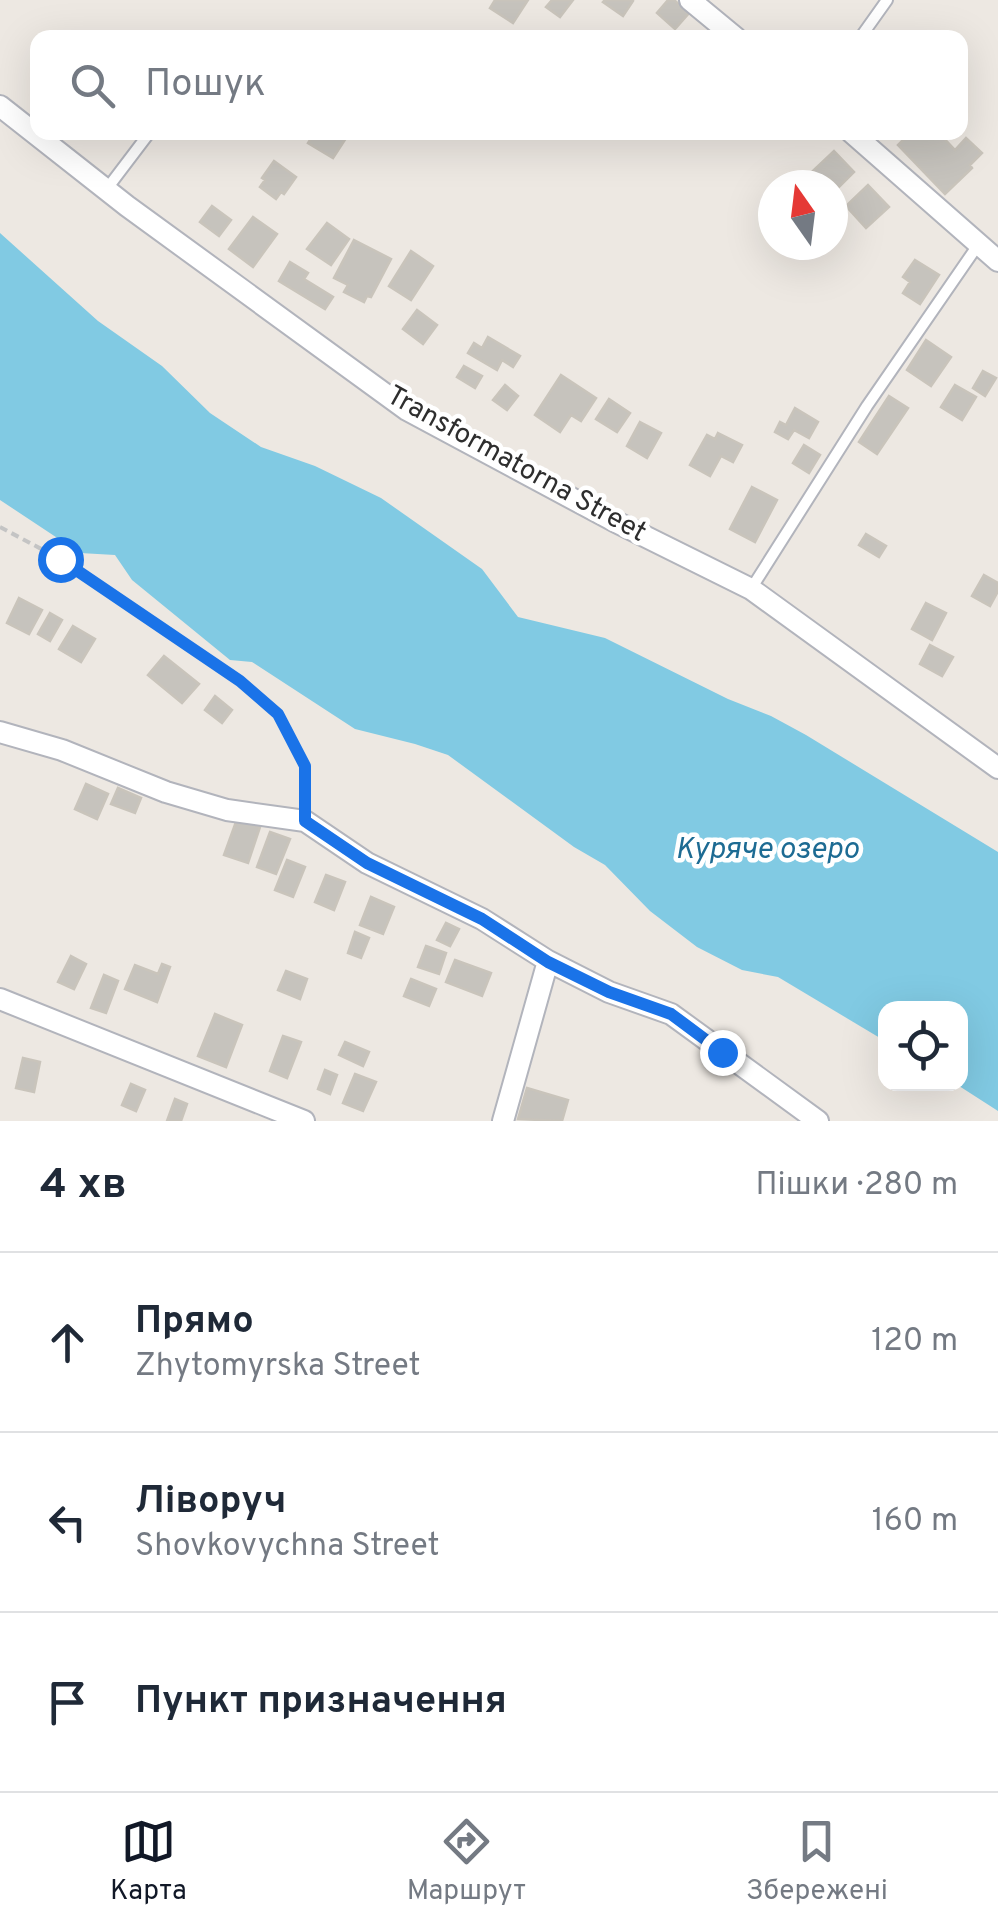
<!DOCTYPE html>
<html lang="uk">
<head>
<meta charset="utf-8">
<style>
  body { margin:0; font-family:Overpass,sans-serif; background:#f2f2f3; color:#1f2937 }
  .controls { position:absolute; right:30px; bottom:30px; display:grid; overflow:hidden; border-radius:20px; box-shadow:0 10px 40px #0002 }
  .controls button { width:90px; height:90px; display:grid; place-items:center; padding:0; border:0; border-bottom:2px solid #e0e1e3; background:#fff; color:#1f2937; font:50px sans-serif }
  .compass { position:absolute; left:758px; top:170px; width:90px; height:90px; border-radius:50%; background:#fff; box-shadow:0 10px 40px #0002; rotate:346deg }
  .stop { position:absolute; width:30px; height:30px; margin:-22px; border:8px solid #1a73e8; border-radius:50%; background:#fff }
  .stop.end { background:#1a73e8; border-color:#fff; box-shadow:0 2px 10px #0008 }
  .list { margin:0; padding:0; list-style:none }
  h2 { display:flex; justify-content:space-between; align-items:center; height:130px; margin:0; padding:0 40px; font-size:42px }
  h2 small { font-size:32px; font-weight:400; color:#747a83 }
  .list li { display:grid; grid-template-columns:65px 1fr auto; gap:30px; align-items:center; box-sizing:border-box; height:180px; padding:0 40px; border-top:2px solid #e0e1e3 }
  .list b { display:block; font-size:38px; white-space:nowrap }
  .list p { margin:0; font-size:32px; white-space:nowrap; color:#747a83 }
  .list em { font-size:32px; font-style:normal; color:#747a83 }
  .icon { flex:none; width:55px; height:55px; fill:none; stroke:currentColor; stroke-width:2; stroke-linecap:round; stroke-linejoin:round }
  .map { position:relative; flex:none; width:998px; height:1121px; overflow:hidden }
  .search { position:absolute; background:#fff; box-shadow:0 10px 40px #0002; left:30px; right:30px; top:30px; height:110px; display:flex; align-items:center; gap:25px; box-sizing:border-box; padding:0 35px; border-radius:20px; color:#747a83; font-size:38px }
  .sheet { height:670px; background:#fff }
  nav { display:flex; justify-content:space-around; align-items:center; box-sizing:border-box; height:140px; border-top:2px solid #e0e1e3; background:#fff; font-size:28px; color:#747a83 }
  nav a { display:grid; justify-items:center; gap:5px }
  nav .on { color:#111827 }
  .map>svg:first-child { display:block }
  .water { fill:#81cae3 }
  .building { fill:#c6c3bd; stroke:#c9c4bb; stroke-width:2.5 }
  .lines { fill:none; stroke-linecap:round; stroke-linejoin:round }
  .lane-casing { stroke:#b2b4bc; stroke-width:14 }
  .street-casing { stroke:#b2b4bc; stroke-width:24 }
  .path { stroke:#c4c4c4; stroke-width:4; stroke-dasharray:8 5; stroke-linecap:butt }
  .lane { stroke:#fff; stroke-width:10 }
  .street { stroke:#fff; stroke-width:20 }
  .route { stroke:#1a73e8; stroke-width:12 }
  .labels { text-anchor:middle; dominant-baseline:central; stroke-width:9; stroke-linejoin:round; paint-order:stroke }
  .street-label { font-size:28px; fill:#2e2e2e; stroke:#fff }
  .water-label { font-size:30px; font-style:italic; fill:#1d6b93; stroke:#fff }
</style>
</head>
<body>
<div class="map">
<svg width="998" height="1121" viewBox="0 0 998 1121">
  <rect width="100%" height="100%" fill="#ede8e2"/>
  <!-- water -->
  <path class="water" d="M0 233 98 321 162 366 210 413 261 447 315 466 381 498 482 569 518 617 605 638 728 699 771 716 806 735 998 852V1111L956 1084H960V1008H886L885 1041 778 977 742 970 697 947 650 911 605 865 574 847 448 755 415 744 355 729 252 662 230 660 132 580 115 555 80 553 0 500Z"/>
  <!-- building -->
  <path class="building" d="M495 0H528L513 23 490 8Z
    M552 0H573L560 17 546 7Z
    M605 0H632L633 1 623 16 603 2Z
    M668 0H674L689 13 675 29 657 13Z
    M315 132H350L333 158 308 143Z
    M911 132H938L955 150 966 138 982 153 970 165 972 168 945 194 898 145Z
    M834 151 854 172 838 188 829 178 821 185H798Z
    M274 161 296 177 284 194 281 192 276 199 260 187 265 180 262 178Z
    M868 185 889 207 866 228 846 206Z
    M212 206 231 220 219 236 200 222Z
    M253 217 277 234 253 267 229 249Z
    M327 223 349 239 331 265 307 249Z
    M354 240 391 259 371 297 367 296 364 302 344 292 348 285 334 278Z
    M411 251 433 266 411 300 389 286Z
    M915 260 939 275 920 304 903 293 910 282 903 277Z
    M290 262 308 273 304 279 333 297 325 309 279 281Z
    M417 310 437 325 423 344 403 329Z
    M488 337 520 356 513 367 502 360 497 370 468 353 474 343 482 348Z
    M926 340 951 357 931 386 907 370Z
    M464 366 482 376 475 388 457 377Z
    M983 371 996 378 985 396 973 388Z
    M561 375 596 398 581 421 571 415 560 432 535 415Z
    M505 385 518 396 507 410 493 400Z
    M955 385 976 397 962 420 941 407Z
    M889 396 908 408 877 454 859 442Z
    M609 399 630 413 617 432 596 419Z
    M795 408 818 422 809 438 794 430 788 439 775 432 780 422 786 425Z
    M640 422 661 433 647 458 627 446Z
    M718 433 742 445 733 462 721 456 710 476 690 465 707 435 715 439Z
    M804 445 820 455 809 473 793 463Z
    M752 487 777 500 755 542 730 529Z
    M866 534 886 546 879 557 859 545Z
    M984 575 998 583V591L990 606 972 596Z
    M19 598 42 610 29 634 7 623Z
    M926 603 946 613 932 640 912 629Z
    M50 613 62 620 50 641 38 634Z
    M73 626 95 639 81 662 59 649Z
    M930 645 953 657 942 676 920 664Z
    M164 656 199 684 182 703 148 675Z
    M215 696 232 710 222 723 205 710Z
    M86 784 108 794 97 819 75 809Z
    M118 788 141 798 135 813 111 804Z
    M237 819 260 827 248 863 224 855Z
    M270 832 290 839 276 874 257 867Z
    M287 860 305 867 293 897 275 890Z
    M326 875 345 882 334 910 315 902Z
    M371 897 394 907 383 934 360 925Z
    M446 923 459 929 450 946 437 940Z
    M355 932 369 938 361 958 348 953Z
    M426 946 446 953 439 974 418 967Z
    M71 956 86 964 74 989 58 982Z
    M455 960 491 973 482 996 446 982Z
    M162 964 170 967 157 1002 125 989 135 965 158 974Z
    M286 971 307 979 300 999 278 990Z
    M104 975 118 981 106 1013 91 1008Z
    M411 979 436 989 429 1006 404 996Z
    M215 1014 242 1025 226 1067 198 1056Z
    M283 1036 301 1042 287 1078 270 1071Z
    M345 1042 369 1052 363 1066 339 1055Z
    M23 1058 40 1062 34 1092 16 1088Z
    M325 1070 337 1075 330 1094 318 1089Z
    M355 1074 376 1082 363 1111 343 1103Z
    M131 1084 145 1090 136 1111 122 1105Z
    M527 1088 568 1100 562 1121 518 1119Z
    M175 1099 187 1104 181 1121H167Z"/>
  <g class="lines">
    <!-- lane casing -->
    <g class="lane-casing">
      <path id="lane" d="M860 38 887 0
        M106 190 150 132
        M751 589 867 406 978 245"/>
    </g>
    <!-- street casing -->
    <g class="street-casing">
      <path id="street" d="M690 0 736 38
        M0 106 127 206 407 410 614 521 751 589 998 768
        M851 132 998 261
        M0 732 62 750 166 792 227 810 305 821 367 863 482 919 548 961 609 992 671 1014 818 1121
        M0 999 304 1121
        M503 1121 548 961"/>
    </g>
    <!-- path -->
    <path class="path" d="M0 527 60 559 174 634 240 681 278 713 305 766V801"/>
    <!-- lane -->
    <use href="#lane" class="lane"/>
    <!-- street -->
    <use href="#street" class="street"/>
  </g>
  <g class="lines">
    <!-- route -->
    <path class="route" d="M60 559 240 681 278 714 305 766V821L367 863 482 919 548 962 609 992 671 1014 722 1052"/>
  </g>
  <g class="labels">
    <!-- street labels -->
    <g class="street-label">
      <text transform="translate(516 465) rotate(29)">Transformatorna Street</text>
    </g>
    <!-- water labels -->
    <g class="water-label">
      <text x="767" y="850">Куряче озеро</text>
    </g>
  </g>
</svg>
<div class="controls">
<button><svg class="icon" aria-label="locate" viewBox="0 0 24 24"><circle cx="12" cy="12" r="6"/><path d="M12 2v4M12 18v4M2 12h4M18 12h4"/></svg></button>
</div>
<svg class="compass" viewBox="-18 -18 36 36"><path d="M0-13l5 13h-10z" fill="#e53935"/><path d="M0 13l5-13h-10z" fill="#747a83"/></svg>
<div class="stop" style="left:60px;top:559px"></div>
<div class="stop end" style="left:722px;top:1052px"></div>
<div class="search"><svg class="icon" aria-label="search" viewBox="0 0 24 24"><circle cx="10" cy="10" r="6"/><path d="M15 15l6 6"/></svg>Пошук</div>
</div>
<section class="sheet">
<h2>4 хв<small>Пішки · 280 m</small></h2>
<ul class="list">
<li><svg class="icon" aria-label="ahead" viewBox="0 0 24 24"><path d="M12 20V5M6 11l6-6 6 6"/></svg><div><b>Прямо</b><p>Zhytomyrska Street</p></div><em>120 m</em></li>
<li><svg class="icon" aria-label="left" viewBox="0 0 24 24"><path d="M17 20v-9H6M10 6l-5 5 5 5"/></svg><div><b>Ліворуч</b><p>Shovkovychna Street</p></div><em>160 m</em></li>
<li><svg class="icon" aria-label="arrive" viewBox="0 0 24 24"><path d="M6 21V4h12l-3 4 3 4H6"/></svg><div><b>Пункт призначення</b></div></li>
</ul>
</section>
<nav>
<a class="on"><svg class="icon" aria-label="map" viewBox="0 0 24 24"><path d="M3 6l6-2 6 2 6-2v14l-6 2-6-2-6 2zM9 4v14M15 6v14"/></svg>Карта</a>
<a><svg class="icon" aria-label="directions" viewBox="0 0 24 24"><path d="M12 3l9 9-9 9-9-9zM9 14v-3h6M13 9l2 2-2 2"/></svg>Маршрут</a>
<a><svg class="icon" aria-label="saved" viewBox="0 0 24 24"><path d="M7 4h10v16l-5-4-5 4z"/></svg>Збережені</a>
</nav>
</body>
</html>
